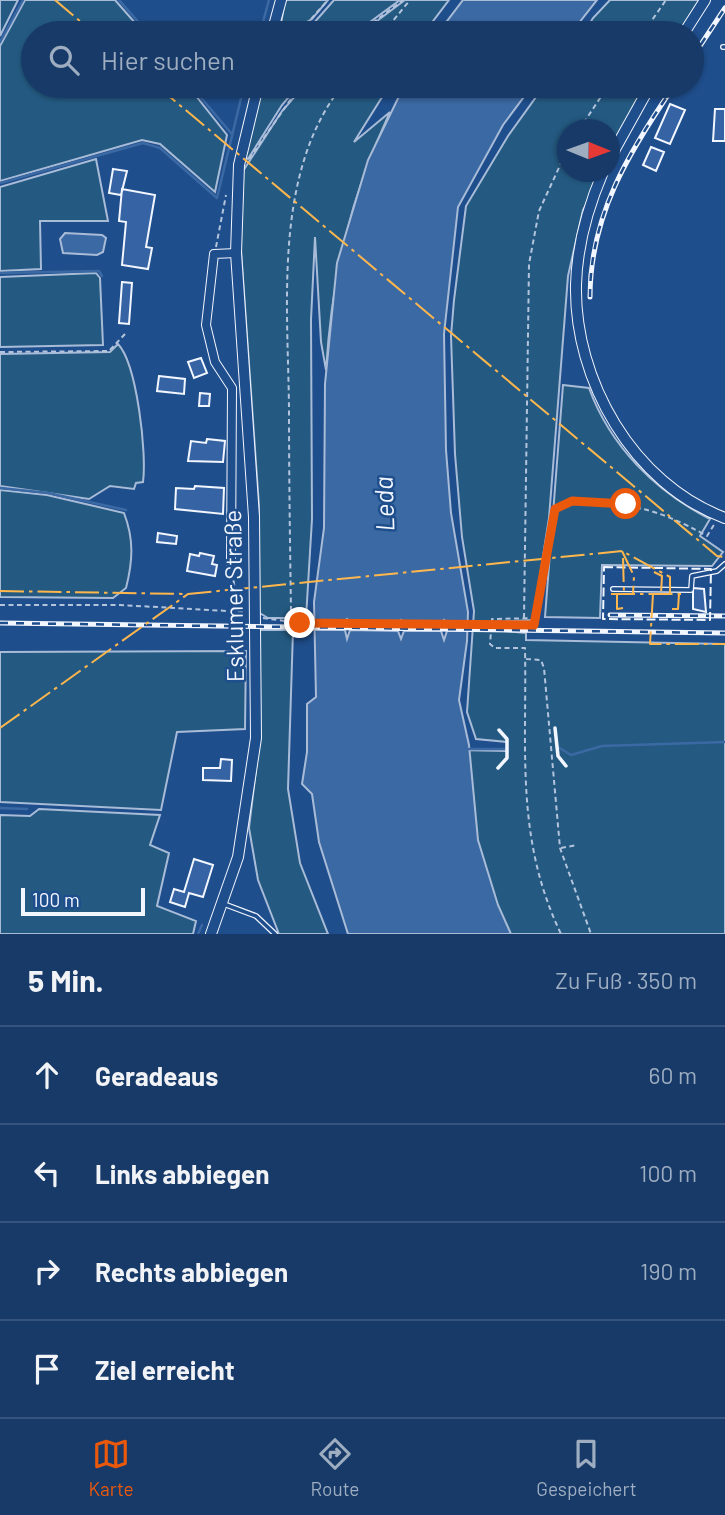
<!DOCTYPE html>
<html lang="de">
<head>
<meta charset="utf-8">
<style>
  body { margin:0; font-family:Barlow,sans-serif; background:#244571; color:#f1f3f6 }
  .compass { position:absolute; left:557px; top:119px; width:63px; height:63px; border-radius:50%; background:#173a69; box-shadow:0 2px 5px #0004; rotate:91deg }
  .scale { position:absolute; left:21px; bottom:18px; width:124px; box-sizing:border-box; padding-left:7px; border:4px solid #f2f6ff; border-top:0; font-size:19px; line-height:24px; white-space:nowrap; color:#f2f6ff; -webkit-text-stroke:5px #1f4e8c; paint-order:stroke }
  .stop { position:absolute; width:21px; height:21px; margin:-16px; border:5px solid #ea580c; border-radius:50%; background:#fff }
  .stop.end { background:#ea580c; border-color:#fff; box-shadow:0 2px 7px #0008 }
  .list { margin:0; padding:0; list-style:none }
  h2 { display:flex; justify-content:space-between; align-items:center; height:91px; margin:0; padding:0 28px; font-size:30px }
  h2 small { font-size:23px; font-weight:400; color:#9eadc0 }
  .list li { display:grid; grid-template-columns:46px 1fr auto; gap:21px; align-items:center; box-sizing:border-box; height:98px; padding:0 28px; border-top:2px solid #36547d }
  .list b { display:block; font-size:26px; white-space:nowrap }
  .list em { font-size:23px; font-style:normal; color:#9eadc0 }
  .icon { flex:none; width:38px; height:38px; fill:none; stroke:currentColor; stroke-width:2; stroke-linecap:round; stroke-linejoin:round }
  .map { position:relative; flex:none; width:725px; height:934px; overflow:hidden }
  .search { position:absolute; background:#173a69; box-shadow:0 2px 5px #0004; left:21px; right:21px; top:21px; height:77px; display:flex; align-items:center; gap:18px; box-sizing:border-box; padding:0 24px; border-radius:38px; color:#9eadc0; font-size:26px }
  .sheet { height:483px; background:#173a69 }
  nav { display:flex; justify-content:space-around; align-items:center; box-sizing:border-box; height:98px; border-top:2px solid #36547d; background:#173a69; font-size:19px; color:#9eadc0 }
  nav a { display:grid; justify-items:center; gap:4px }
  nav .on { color:#ea580c }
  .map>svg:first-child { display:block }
  .green { fill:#245a82; stroke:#a8bbd7; stroke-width:2 }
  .water { fill:#3b69a3; stroke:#a8bbd7; stroke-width:2 }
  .pier { fill:#1f4e8c; stroke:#a8bbd7; stroke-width:2 }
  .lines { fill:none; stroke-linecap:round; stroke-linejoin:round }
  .stream { stroke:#3b69a3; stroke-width:2.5 }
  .building { fill:#3563a3; stroke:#f2f6ff; stroke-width:2 }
  .service-casing { stroke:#f2f6ff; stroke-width:6 }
  .minor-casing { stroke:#f2f6ff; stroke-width:10 }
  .tertiary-casing { stroke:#f2f6ff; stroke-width:12 }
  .path { stroke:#b3c4dc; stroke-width:2; stroke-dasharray:5 3.5; stroke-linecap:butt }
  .service { stroke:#1f4e8c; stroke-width:3.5 }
  .minor { stroke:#1f4e8c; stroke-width:8 }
  .tertiary { stroke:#1f4e8c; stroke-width:10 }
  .rail-casing { stroke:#f2f6ff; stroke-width:5 }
  .rail { stroke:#1f4e8c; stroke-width:2.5; stroke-dasharray:8; stroke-linecap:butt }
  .path-bridge { stroke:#b3c4dc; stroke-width:2; stroke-dasharray:5 3.5; stroke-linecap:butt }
  .fence { stroke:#f2f6ff; stroke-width:2; stroke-dasharray:9 3.5; stroke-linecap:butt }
  .wall { stroke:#f2f6ff; stroke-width:3.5 }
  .power { stroke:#ffb74d; stroke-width:2; stroke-dasharray:24 5 3.5 5; stroke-linecap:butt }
  .route { stroke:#ea580c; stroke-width:9 }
  .labels { text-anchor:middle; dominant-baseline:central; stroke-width:5; stroke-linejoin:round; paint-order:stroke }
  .street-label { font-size:24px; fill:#f2f6ff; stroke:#1f4e8c }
  .water-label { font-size:26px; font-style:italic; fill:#f2f6ff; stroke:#1f4e8c }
</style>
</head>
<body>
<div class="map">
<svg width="725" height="934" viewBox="0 0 725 934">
  <rect width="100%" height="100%" fill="#1f4e8c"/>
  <!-- green -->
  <path class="green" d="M0 0H18L0 36Z
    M25 0H115L144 33H33V86H188L227 135 215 192 160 144 142 140 0 181V46Z
    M285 0H328L312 19 296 28 281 24Z
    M334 0H400L355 33H305Z
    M405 0H449L424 33H361Z
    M610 0H705L684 33H584L593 18Z
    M261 86H298L282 105 248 159 245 157Z
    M304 86H389L354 142 390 112C350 198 332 275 326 370L321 342 315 237 311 320 312 519 306 618H268L258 612 259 506 240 236 243 171 282 111Z
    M544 86H650L610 158V130H568V172H603L583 210 568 276 549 518 533 620 495 622 494 630 526 633V640L725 644V934H497L458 750 507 751V742L476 739 467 712 474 611 462 537 455 454 451 336 454 300 466 206 508 136Z
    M96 159 108 221H40L41 269 0 271V187Z
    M96 273 100 278 103 345 0 347V277Z
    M118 344C137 364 147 454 143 482L136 483 134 489 110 486 89 499 0 486V354L110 352Z
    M563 385 589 388C610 446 655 491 710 519L700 536 723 552 712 566 602 565 600 618 545 617Z
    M0 490 47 495 124 513C134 539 133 561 126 588L113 598 0 597Z
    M258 630H293L288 789 300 863 328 934H279L258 880 249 828 258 753Z
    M246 651 245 729 177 732 161 810 0 802V652Z
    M39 809 160 815 150 845 169 853 157 906 196 921 193 934H0V815L30 816Z"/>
  <!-- water -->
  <path class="water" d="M463 0H597L571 33H438Z
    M404 86H532L503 125 458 207 444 334 446 450 451 513 468 612 467 641 459 700 469 745 478 840 498 905 511 934H348L319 842 312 794 302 784 307 752V704L316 697 314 602 324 528 325 384 337 263 368 160Z
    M65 233 102 235 106 238 103 252 97 255 63 253 60 239Z"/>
  <!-- pier -->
  <path class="pier" d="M347 619 350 622H375L398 623 401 620 404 623H441L444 620 447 623H471V631H447L444 640 441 631H404L401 639 398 631 350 630 347 639 345 630H311V622H344Z"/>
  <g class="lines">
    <!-- stream -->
    <path class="stream" d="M119 0 148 33
      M260 33 269 0
      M0 42 23 0
      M191 86 231 133
      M0 183 143 143 160 148 217 198 244 86
      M0 273 99 271 102 276
      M0 488 48 493 126 510
      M558 747 571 755 602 746 725 742
      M469 749H507
      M0 808 27 809
      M198 934 202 925"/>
  </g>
  <!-- building -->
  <path class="building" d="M670 104 685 110 670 144 655 138Z
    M715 109H725V141H713Z
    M651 147 664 152 656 171 643 165Z
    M113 169 127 171 121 195 109 193Z
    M122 189 155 195 146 247 152 248 148 269 122 265 126 222 119 221Z
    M122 282 132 283 129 324 119 323Z
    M201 358 207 373 194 378 188 362Z
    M159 376 185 379 184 394 157 391Z
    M200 393 210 394 209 406H199Z
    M207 439 225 441 223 462 188 461 191 441 206 443Z
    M195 486 224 488 223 514 175 509 176 488 194 489Z
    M158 533 177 536 176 544 157 542Z
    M200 553 214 556 212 564 217 565 215 576 187 571 190 554 199 556Z
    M693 588 704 589 706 612 693 609Z
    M221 759 232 760 231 781 203 780V768H220Z
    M194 859 213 865 203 897 189 893 185 907 170 902 174 889 184 892Z"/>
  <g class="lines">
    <!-- service casing -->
    <g class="service-casing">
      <path id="service" d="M723 47H725
        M613 589 691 590 692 576 717 571 725 564
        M224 904 256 916 275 934"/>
    </g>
    <!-- minor casing -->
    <g class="minor-casing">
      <path id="minor" d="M231 564 232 388 215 362 206 325 214 254 236 253"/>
    </g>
    <!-- tertiary casing -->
    <g class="tertiary-casing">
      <path id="tertiary" d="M272 33 281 0
        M684 33 705 0
        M610 158 650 86
        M603 172C588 207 577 246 576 285 574 380 633 484 725 518
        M211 934 238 857 256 738 254 517 236 253 239 165 258 86"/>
    </g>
    <!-- path -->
    <path class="path" d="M281 27 303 28 328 0
      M359 33 403 0
      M383 33 410 0
      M643 33 666 0
      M579 130 608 86
      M249 159 300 86
      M216 247 226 195
      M0 352 109 351 125 334
      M232 572 239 612
      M0 605H120L246 612
      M291 611C290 544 289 477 289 409 288 305 273 173 342 86
      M263 618 300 623
      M524 618 529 264 539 211 568 148
      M536 618 492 619 490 644 495 648H525C527 751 515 838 561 934
      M496 625H534L551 521C555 509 560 505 572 501 632 505 653 506 707 536L715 523
      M526 659 541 660 544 668 560 848 591 934
      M561 848 577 845"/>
    <!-- service -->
    <use href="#service" class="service"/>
    <!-- minor -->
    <use href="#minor" class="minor"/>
    <!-- tertiary -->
    <use href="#tertiary" class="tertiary"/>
    <!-- rail casing -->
    <g class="rail-casing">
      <path id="rail" d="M692 58 725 8
        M590 297C590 215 629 152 674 86
        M610 615 725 616
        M0 623 725 633"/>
    </g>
    <!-- rail -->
    <use href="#rail" class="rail"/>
    <!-- path-bridge -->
    <path class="path-bridge" d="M300 623 496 625"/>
    <!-- fence -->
    <path class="fence" d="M604 567 711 569 710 620 603 619Z"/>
    <!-- wall -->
    <path class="wall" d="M555 728 558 756 566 766
      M498 768 507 758V739L499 730"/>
    <!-- power -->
    <path class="power" d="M55 0 94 33
      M157 86 717 556 725 557
      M622 551 634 576 633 594
      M623 558 624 594
      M654 572 662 576 661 594
      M0 591 188 594 622 551 670 577V594
      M611 594H684
      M617 594V609L623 608
      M653 594 650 644H725
      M672 609H678L679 594
      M0 728 188 594"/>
  </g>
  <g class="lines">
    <!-- route -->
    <path class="route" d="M300 623 534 625 555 509 572 501 626 504"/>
  </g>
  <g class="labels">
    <!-- street labels -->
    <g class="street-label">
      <text transform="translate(233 596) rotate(-91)">Esklumer Straße</text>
    </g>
    <!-- water labels -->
    <g class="water-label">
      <text transform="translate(383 504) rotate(-92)">Leda</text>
    </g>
  </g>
</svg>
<svg class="compass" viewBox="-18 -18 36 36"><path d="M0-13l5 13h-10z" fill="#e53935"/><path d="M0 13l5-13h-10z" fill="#9eadc0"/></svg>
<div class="scale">100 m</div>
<div class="stop" style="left:626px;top:504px"></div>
<div class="stop end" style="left:300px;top:623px"></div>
<div class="search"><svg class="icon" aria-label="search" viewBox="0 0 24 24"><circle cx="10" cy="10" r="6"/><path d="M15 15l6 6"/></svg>Hier suchen</div>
</div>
<section class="sheet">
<h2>5 Min.<small>Zu Fuß · 350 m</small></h2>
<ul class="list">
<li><svg class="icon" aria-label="ahead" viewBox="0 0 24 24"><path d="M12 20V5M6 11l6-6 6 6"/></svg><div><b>Geradeaus</b></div><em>60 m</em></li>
<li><svg class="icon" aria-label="left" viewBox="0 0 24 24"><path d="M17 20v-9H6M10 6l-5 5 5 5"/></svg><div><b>Links abbiegen</b></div><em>100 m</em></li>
<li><svg class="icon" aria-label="right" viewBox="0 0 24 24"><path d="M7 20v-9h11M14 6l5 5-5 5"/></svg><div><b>Rechts abbiegen</b></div><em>190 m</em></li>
<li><svg class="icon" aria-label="arrive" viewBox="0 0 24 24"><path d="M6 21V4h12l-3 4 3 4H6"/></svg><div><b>Ziel erreicht</b></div></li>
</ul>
</section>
<nav>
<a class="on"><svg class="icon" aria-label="map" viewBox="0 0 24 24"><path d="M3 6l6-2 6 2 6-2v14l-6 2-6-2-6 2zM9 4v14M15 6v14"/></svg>Karte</a>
<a><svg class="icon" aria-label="directions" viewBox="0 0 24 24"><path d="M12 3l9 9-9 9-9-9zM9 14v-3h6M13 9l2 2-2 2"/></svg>Route</a>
<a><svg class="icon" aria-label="saved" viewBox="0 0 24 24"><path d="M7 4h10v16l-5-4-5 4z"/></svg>Gespeichert</a>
</nav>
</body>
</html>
